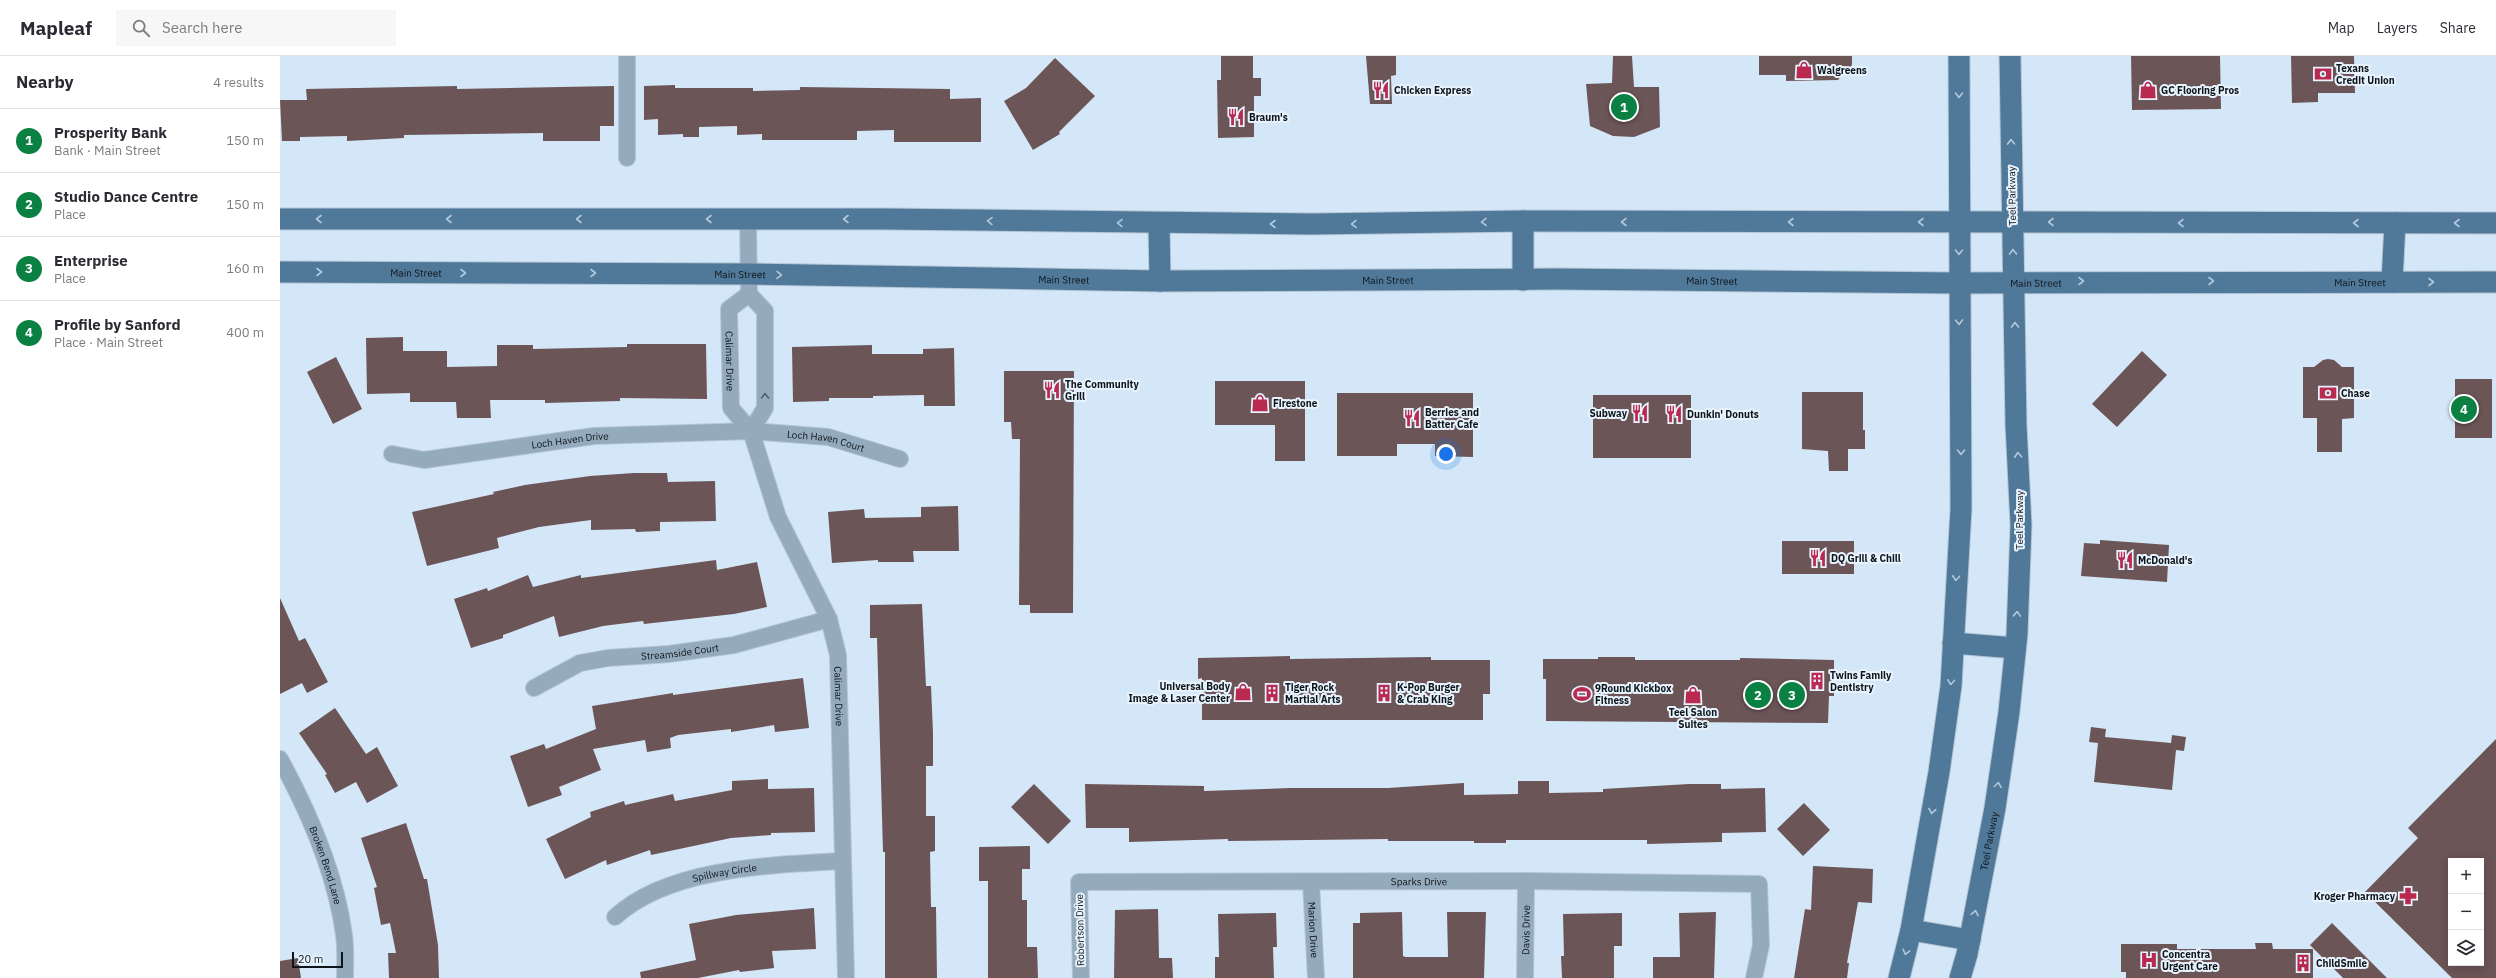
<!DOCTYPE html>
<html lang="en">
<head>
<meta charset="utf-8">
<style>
  body { margin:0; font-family:"IBM Plex Sans",sans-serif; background:#f7f7f7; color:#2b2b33 }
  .controls { position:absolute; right:12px; bottom:12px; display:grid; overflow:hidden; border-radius:0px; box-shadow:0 2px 10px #0003 }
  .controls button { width:36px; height:36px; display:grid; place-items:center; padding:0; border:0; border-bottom:1px solid #e1e1e2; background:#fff; color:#2b2b33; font:20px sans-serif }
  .scale { position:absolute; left:12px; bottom:10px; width:51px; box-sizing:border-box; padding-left:4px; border:2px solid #0e151a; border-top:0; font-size:11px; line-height:14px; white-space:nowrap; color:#0e151a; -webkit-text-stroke:3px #e8f3fe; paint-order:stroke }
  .you { position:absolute; left:1166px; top:398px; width:14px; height:14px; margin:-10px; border:3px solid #fff; border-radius:50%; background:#1a73e8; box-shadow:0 0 0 6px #1a73e833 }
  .badge { display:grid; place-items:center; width:26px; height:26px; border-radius:50%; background:#0b8043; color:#fff; font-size:13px; font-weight:700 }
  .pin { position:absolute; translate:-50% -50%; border:2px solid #fff; box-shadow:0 1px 4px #0006 }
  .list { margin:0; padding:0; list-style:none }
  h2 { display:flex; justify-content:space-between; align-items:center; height:52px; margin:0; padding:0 16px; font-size:17px }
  h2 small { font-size:13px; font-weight:400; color:#7c7c81 }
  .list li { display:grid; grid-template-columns:26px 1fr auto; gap:12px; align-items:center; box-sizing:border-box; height:64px; padding:0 16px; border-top:1px solid #e1e1e2 }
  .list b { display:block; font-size:15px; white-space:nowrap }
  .list p { margin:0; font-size:13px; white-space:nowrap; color:#7c7c81 }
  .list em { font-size:13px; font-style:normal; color:#7c7c81 }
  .icon { flex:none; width:22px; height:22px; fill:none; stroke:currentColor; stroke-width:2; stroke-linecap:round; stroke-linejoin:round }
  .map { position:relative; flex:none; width:2216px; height:922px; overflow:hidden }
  header { display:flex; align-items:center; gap:24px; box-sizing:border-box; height:56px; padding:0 20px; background:#fff; border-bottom:1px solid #e1e1e2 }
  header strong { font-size:19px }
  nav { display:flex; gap:22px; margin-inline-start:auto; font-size:14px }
  .search { width:280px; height:36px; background:#f7f7f7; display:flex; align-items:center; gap:10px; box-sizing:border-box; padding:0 14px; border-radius:0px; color:#7c7c81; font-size:15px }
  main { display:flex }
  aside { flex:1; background:#fff }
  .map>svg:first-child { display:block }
  .building { fill:#6c5557; fill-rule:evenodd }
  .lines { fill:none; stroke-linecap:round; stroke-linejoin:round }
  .minor-casing { stroke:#b4c5d4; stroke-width:18 }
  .major-casing { stroke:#b4c5d4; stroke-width:23 }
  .minor { stroke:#94aabd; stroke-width:16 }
  .major { stroke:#507899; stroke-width:21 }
  .oneway { stroke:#b3c8db }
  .oneway2 { stroke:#51606c }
  .labels { text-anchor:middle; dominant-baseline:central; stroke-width:4; stroke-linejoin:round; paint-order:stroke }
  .poi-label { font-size:10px; font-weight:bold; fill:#0e151a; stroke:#e8f3fe; text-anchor:start }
  .street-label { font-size:10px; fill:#0e151a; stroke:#e8f3fe }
</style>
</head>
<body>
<header>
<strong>Mapleaf</strong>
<div class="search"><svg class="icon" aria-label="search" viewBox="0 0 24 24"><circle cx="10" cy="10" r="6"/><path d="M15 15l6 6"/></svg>Search here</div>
<nav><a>Map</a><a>Layers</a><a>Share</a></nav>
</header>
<main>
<aside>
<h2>Nearby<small>4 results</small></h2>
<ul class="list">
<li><span class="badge">1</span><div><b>Prosperity Bank</b><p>Bank · Main Street</p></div><em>150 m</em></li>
<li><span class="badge">2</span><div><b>Studio Dance Centre</b><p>Place</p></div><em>150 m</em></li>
<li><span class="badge">3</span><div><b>Enterprise</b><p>Place</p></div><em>160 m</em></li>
<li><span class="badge">4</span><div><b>Profile by Sanford</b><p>Place · Main Street</p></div><em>400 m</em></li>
</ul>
</aside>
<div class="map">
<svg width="2216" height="922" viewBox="0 0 2216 922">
  <rect width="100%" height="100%" fill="#d4e7f8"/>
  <!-- building -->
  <path class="building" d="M941 0H973V22H981V40H974V81L938 82 937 24H941Z
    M1086 0H1116V19L1111 20 1112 48H1090Z
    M1333 0H1352L1354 31H1379L1380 71 1354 81 1333 80 1310 70 1306 28 1332 27Z
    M1479 0H1572V9L1558 24 1506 25V19H1479Z
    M1851 0H1940L1941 53 1852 54Z
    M2011 0H2074L2075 37H2038V46L2012 47Z
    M775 2 815 40 779 76 780 78 753 94 724 45 746 32Z
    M395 29V32H473V35L520 34V31L670 33V43L701 42V86H614V74L577 75V84H482V78L457 79V70L419 71V81H403V78L378 79V63L364 64V30Z
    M177 30V33L334 30V70H320V85H263V77L124 79V82L67 85V80L20 81V85H2L0 44H27L26 33Z
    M123 281V295H167V311L217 310V289H253V293L347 291V288H426L427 343 340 342V345L265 347V344H210L211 362H177L176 346H130V337L87 338 86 282Z
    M592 289V298H643V293L674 292 675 350H644V339L593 340V342H549V345L513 346 512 291Z
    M1862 295 1887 319 1837 371 1812 348Z
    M56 301 82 353 53 368 27 316Z
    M2048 303 2054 304 2062 311H2074V362L2062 363V396H2037V362H2023V311H2034L2043 304Z
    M724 315H794L793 557H750V549H739L740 383H732L731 366H724Z
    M2175 323H2212V382H2175Z
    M935 325H1025V405H995V369H935Z
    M1522 336H1583V374H1585V393H1568V415H1549L1548 395 1522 393Z
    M1057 337H1193V401L1155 400V388H1117V400H1057Z
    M1313 339H1411V402H1313Z
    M354 417H387L388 426 435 425 436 465 380 466V475L356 476 355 473 311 474V464L259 471 217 482 219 492 147 510 132 456 214 438 213 436 245 429 310 420Z
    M678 450 679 495H633L634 506H598V504L552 507 548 456 584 453 585 462 641 461V451Z
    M1820 484 1889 489 1887 526 1801 520 1804 487 1820 488Z
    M1502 485H1574V518H1502Z
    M436 504 437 514 477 506 487 551 454 558 364 568 363 565 323 570 279 581 274 560 223 579V582L191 592 174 543 207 532 208 535 248 519 253 531 301 519V522Z
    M0 542 19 585 25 582 48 626 27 637 22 627 0 638Z
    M642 548 646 630H651L653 677V710H646V760H655V795L650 796 651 851H656L657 922H605V796H603L597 582H590V549Z
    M1010 600V603L1151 601V604H1210V638H1203V664H922V622L918 623V602Z
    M1318 601H1355V604H1460V602L1554 604V640H1549L1548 667 1266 665V623H1263V603H1318Z
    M523 622 529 672 495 676 494 669 451 676V673L398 679 390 682 391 692 367 696 365 684 313 693 321 714 279 731 282 739 248 751 230 700 264 688 266 693 316 673 312 650 393 637V639Z
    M55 652 86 698 97 691 118 730 87 747 76 726 55 737 45 719 47 718 19 677Z
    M1811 671 1826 673 1825 681 1891 687 1892 679 1906 681 1904 695 1896 694 1892 734 1814 726 1818 687 1809 686Z
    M2216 683V922H2172L2085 836 2138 782 2128 772ZM2171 805H2201V907H2171Z
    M488 723V733L534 732 535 776 491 777V779L451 782 371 799 370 794 327 809 326 804 285 823 266 783 311 761 310 756 344 745 345 749 393 738 395 745 452 734V725Z
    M1238 725H1269V737L1323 736V733L1409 728H1441V733L1485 732 1486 776 1442 777V786L1367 788V784H1226V787H1194V785H1108V783L948 785V783L849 786V772H806L805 728 924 730V735L1010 732H1108L1184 727V739L1238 738Z
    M754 728 791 765 768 788 731 751Z
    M1524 747 1550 774 1523 800 1497 773Z
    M126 767 144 823H147L158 889 159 922H109L108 897H116L110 867 101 869 94 832 97 831 81 782Z
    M750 790V813H742V844H747V891H757L758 922H708V825H699V791Z
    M1533 810 1593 813 1592 847 1578 846 1567 907H1569L1567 922H1514L1525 853 1531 854Z
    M534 852 536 893 492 895 494 912 460 916 459 914 418 922H361L360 916 416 904 409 868 456 859Z
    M878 853 879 902H892L893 922H834L835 854Z
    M1122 856 1123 900 1125 901H1168L1167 856H1206L1204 922H1073V867H1080V857Z
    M1436 856 1434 922H1373V901H1400L1399 857Z
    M996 857 997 891H993L994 922H935V901H939L938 858Z
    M1342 857V890H1334V922H1282L1281 900H1284L1283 858Z
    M2052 867 2107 922H2063L2030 889Z
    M1975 887H1992L1993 893H2033V922H1846V916H1841V888H1897V893H1976Z
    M18 902 21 922H0V905Z"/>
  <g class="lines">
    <!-- minor casing -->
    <g class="minor-casing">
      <g id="minor">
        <path d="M347 0V102"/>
        <path d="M468 163 469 238 485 255V352L471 375"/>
        <path id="s1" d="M469 238 449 253 451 352 471 375 498 461 549 563 558 599 566 922"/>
        <path id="s2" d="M112 398 144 404 314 380 471 375 548 381 620 403"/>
        <path id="s3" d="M254 632 300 607 328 602 389 598 454 589 549 563"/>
        <path id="s4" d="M0 703C29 756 56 819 64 879 66 893 65 908 65 922"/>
        <path id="s5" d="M1031 826 1036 922"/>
        <path id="s6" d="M335 861C389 811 493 809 563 805"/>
        <path id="s7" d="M801 922 799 826 1246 825 1479 828 1481 889 1474 922"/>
        <path id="s8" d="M1245 922 1246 825"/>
      </g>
    </g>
    <!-- major casing -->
    <g class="major-casing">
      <g id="major">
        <path d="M0 163H605L1032 168 1243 165 2216 167"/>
        <path d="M1243 165V224"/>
        <path d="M879 168 880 225"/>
        <path id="s9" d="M0 216 469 218 880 225 1278 223 1678 227 2216 226"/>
        <path d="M2112 226 2115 167"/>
        <path d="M1673 587 1735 592"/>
        <path d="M1631 874 1690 884"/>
        <path d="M1619 922 1631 874 1659 716 1671 630 1681 453 1679 0"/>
        <path id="s10" d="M1680 922 1687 898 1715 752 1729 656 1737 578 1741 469 1736 369 1730 0"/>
      </g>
    </g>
    <!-- minor -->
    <use href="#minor" class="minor"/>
    <!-- major -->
    <use href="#major" class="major"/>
  </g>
  <!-- one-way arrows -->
  <defs><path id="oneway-chevron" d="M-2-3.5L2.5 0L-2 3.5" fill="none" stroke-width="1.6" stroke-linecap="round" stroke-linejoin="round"/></defs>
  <g class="oneway">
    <use href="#oneway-chevron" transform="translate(1679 39) rotate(90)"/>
    <use href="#oneway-chevron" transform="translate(1731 86) rotate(-91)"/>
    <use href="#oneway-chevron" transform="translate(39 163) rotate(-180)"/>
    <use href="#oneway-chevron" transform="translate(169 163) rotate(-180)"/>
    <use href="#oneway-chevron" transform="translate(299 163) rotate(-180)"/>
    <use href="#oneway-chevron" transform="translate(429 163) rotate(-180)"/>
    <use href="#oneway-chevron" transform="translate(566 163) rotate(180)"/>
    <use href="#oneway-chevron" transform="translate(710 165) rotate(-179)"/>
    <use href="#oneway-chevron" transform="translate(1204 166) rotate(179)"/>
    <use href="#oneway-chevron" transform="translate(1344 166) rotate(-180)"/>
    <use href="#oneway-chevron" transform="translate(1511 166) rotate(-180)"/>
    <use href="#oneway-chevron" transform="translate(1641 166) rotate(-180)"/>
    <use href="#oneway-chevron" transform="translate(1771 166) rotate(-180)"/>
    <use href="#oneway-chevron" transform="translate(840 167) rotate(-179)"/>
    <use href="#oneway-chevron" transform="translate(1901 167) rotate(-180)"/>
    <use href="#oneway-chevron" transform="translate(2076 167) rotate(-180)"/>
    <use href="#oneway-chevron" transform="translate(2177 167) rotate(-180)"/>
    <use href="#oneway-chevron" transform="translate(993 168) rotate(-180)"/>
    <use href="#oneway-chevron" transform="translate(1074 168) rotate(179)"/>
    <use href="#oneway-chevron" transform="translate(1679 196) rotate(91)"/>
    <use href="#oneway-chevron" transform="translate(1733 196) rotate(-91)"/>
    <use href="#oneway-chevron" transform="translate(39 216)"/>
    <use href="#oneway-chevron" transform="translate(183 217)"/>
    <use href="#oneway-chevron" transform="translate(313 217)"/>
    <use href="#oneway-chevron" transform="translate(499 219) rotate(1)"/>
    <use href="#oneway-chevron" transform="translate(1801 225)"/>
    <use href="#oneway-chevron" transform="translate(1931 225)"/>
    <use href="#oneway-chevron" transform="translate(2151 226)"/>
    <use href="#oneway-chevron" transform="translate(1679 266) rotate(89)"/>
    <use href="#oneway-chevron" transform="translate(1735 269) rotate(-91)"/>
    <use href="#oneway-chevron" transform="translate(1681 396) rotate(90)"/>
    <use href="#oneway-chevron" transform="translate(1738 399) rotate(-93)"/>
    <use href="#oneway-chevron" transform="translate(1676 522) rotate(94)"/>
    <use href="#oneway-chevron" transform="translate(1737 558) rotate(-88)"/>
    <use href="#oneway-chevron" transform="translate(1671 626) rotate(94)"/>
    <use href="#oneway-chevron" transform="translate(1718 729) rotate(-82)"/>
    <use href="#oneway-chevron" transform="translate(1652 755) rotate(100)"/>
    <use href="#oneway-chevron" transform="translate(1695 857) rotate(-79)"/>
    <use href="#oneway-chevron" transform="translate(1626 896) rotate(104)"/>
  </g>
  <use class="oneway2" href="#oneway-chevron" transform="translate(485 340) rotate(-90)"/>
  <!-- icons -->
  <defs>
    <g id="shop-bare" transform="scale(1.38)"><path d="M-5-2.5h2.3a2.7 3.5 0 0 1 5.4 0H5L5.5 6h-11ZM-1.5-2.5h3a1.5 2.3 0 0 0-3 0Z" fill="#b92950" stroke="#e8f3fe" stroke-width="2.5" paint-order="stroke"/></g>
    <g id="bank-bare" transform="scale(1.38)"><path d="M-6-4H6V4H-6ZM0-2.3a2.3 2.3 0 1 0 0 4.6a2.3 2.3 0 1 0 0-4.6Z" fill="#b92950" stroke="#e8f3fe" stroke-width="2.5" paint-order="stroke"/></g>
    <g id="restaurant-bare" transform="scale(1.38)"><path d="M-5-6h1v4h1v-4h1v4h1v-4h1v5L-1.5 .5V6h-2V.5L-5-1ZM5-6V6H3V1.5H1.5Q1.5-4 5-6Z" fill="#b92950" stroke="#e8f3fe" stroke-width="2.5" paint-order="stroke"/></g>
    <g id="building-bare" transform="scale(1.38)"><path d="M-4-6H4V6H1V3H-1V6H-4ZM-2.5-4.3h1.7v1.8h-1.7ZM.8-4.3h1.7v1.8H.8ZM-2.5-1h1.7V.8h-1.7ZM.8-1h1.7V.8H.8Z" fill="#b92950" stroke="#e8f3fe" stroke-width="2.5" paint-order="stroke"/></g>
    <g id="stadium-bare" transform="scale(1.38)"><path d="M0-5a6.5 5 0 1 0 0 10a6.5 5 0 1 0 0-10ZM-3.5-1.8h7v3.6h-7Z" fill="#b92950" stroke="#e8f3fe" stroke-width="2.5" paint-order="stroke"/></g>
    <g id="pharmacy-bare" transform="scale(1.38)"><path d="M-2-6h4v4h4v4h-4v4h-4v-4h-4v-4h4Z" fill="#b92950" stroke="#e8f3fe" stroke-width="2.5" paint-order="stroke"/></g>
    <g id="hospital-bare" transform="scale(1.38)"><path d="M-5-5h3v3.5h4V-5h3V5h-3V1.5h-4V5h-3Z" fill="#b92950" stroke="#e8f3fe" stroke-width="2.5" paint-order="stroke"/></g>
  </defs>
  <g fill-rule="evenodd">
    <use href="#shop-bare" x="1524" y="14"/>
    <use href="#bank-bare" x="2043" y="18"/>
    <use href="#restaurant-bare" x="1101" y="34"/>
    <use href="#shop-bare" x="1868" y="34"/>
    <use href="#restaurant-bare" x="956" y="61"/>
    <use href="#restaurant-bare" x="772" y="334"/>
    <use href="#bank-bare" x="2048" y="337"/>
    <use href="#shop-bare" x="980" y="347"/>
    <use href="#restaurant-bare" x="1360" y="357"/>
    <use href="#restaurant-bare" x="1394" y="358"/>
    <use href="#restaurant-bare" x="1132" y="362"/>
    <use href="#restaurant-bare" x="1538" y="502"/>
    <use href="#restaurant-bare" x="1845" y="504"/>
    <use href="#building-bare" x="1537" y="625"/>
    <use href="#shop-bare" x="963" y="636"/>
    <use href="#building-bare" x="992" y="637"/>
    <use href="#building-bare" x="1104" y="637"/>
    <use href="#stadium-bare" x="1302" y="638"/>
    <use href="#shop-bare" x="1413" y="639"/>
    <use href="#pharmacy-bare" x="2128" y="840"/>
    <use href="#hospital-bare" x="1869" y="904"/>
    <use href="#building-bare" x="2023" y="907"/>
  </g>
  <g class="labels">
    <!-- poi labels -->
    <g class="poi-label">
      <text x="2056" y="12">Texans<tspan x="2056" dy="12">Credit Union</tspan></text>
      <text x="1537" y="14">Walgreens</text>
      <text x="1114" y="34">Chicken Express</text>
      <text x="1881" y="34">GC Flooring Pros</text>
      <text x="969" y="61">Braum's</text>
      <text x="785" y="328">The Community<tspan x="785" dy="12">Grill</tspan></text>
      <text x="2061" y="337">Chase</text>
      <text x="993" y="347">Firestone</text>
      <text x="1145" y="356">Berries and<tspan x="1145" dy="12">Batter Cafe</tspan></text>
      <text x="1347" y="357" text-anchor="end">Subway</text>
      <text x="1407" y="358">Dunkin' Donuts</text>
      <text x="1551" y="502">DQ Grill &amp; Chill</text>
      <text x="1858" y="504">McDonald's</text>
      <text x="1550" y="619">Twins Family<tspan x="1550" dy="12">Dentistry</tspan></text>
      <text x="950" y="630" text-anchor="end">Universal Body<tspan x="950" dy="12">Image &amp; Laser Center</tspan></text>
      <text x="1005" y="631">Tiger Rock<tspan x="1005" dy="12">Martial Arts</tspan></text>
      <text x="1117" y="631">K-Pop Burger<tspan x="1117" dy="12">&amp; Crab King</tspan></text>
      <text x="1315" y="632">9Round Kickbox<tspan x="1315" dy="12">Fitness</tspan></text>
      <text x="1413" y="656" text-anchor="middle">Teel Salon<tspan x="1413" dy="12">Suites</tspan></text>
      <text x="2115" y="840" text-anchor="end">Kroger Pharmacy</text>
      <text x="1882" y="898">Concentra<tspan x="1882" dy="12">Urgent Care</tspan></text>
      <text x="2036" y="907">ChildSmile</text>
    </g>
    <!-- street labels -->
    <g class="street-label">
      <text transform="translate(1732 140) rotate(-91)">Teel Parkway</text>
      <text stroke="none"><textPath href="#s9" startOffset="136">Main Street</textPath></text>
      <text stroke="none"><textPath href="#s9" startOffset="460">Main Street</textPath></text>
      <text stroke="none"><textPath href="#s9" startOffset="784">Main Street</textPath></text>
      <text stroke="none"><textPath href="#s9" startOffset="1108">Main Street</textPath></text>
      <text stroke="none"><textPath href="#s9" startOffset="1432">Main Street</textPath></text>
      <text stroke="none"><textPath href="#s9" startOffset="1756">Main Street</textPath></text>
      <text stroke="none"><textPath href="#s9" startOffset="2080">Main Street</textPath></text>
      <text stroke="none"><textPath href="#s1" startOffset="77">Calimar Drive</textPath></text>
      <text stroke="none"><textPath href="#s2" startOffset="180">Loch Haven Drive</textPath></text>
      <text stroke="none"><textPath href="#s2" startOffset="437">Loch Haven Court</textPath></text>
      <text transform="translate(1739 464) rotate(-90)">Teel Parkway</text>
      <text stroke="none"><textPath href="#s3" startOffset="153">Streamside Court</textPath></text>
      <text stroke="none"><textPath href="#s1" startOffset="437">Calimar Drive</textPath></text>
      <text stroke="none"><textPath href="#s10" startOffset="140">Teel Parkway</textPath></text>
      <text stroke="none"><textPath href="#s4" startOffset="116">Broken Bend Lane</textPath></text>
      <text stroke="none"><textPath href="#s6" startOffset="120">Spillway Circle</textPath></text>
      <text stroke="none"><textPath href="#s7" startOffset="436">Sparks Drive</textPath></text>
      <text transform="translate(800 874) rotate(-91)">Robertson Drive</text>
      <text stroke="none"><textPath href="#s5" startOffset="48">Marion Drive</textPath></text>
      <text stroke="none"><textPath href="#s8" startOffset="48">Davis Drive</textPath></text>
    </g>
  </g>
</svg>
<div class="controls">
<button>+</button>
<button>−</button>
<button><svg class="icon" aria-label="layers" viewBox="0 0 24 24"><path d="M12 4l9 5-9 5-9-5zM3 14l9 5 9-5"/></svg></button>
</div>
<div class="scale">20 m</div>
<div class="you"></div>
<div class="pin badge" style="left:1344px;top:51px">1</div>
<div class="pin badge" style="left:1478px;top:639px">2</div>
<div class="pin badge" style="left:1512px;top:639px">3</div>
<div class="pin badge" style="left:2184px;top:353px">4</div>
</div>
</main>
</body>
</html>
